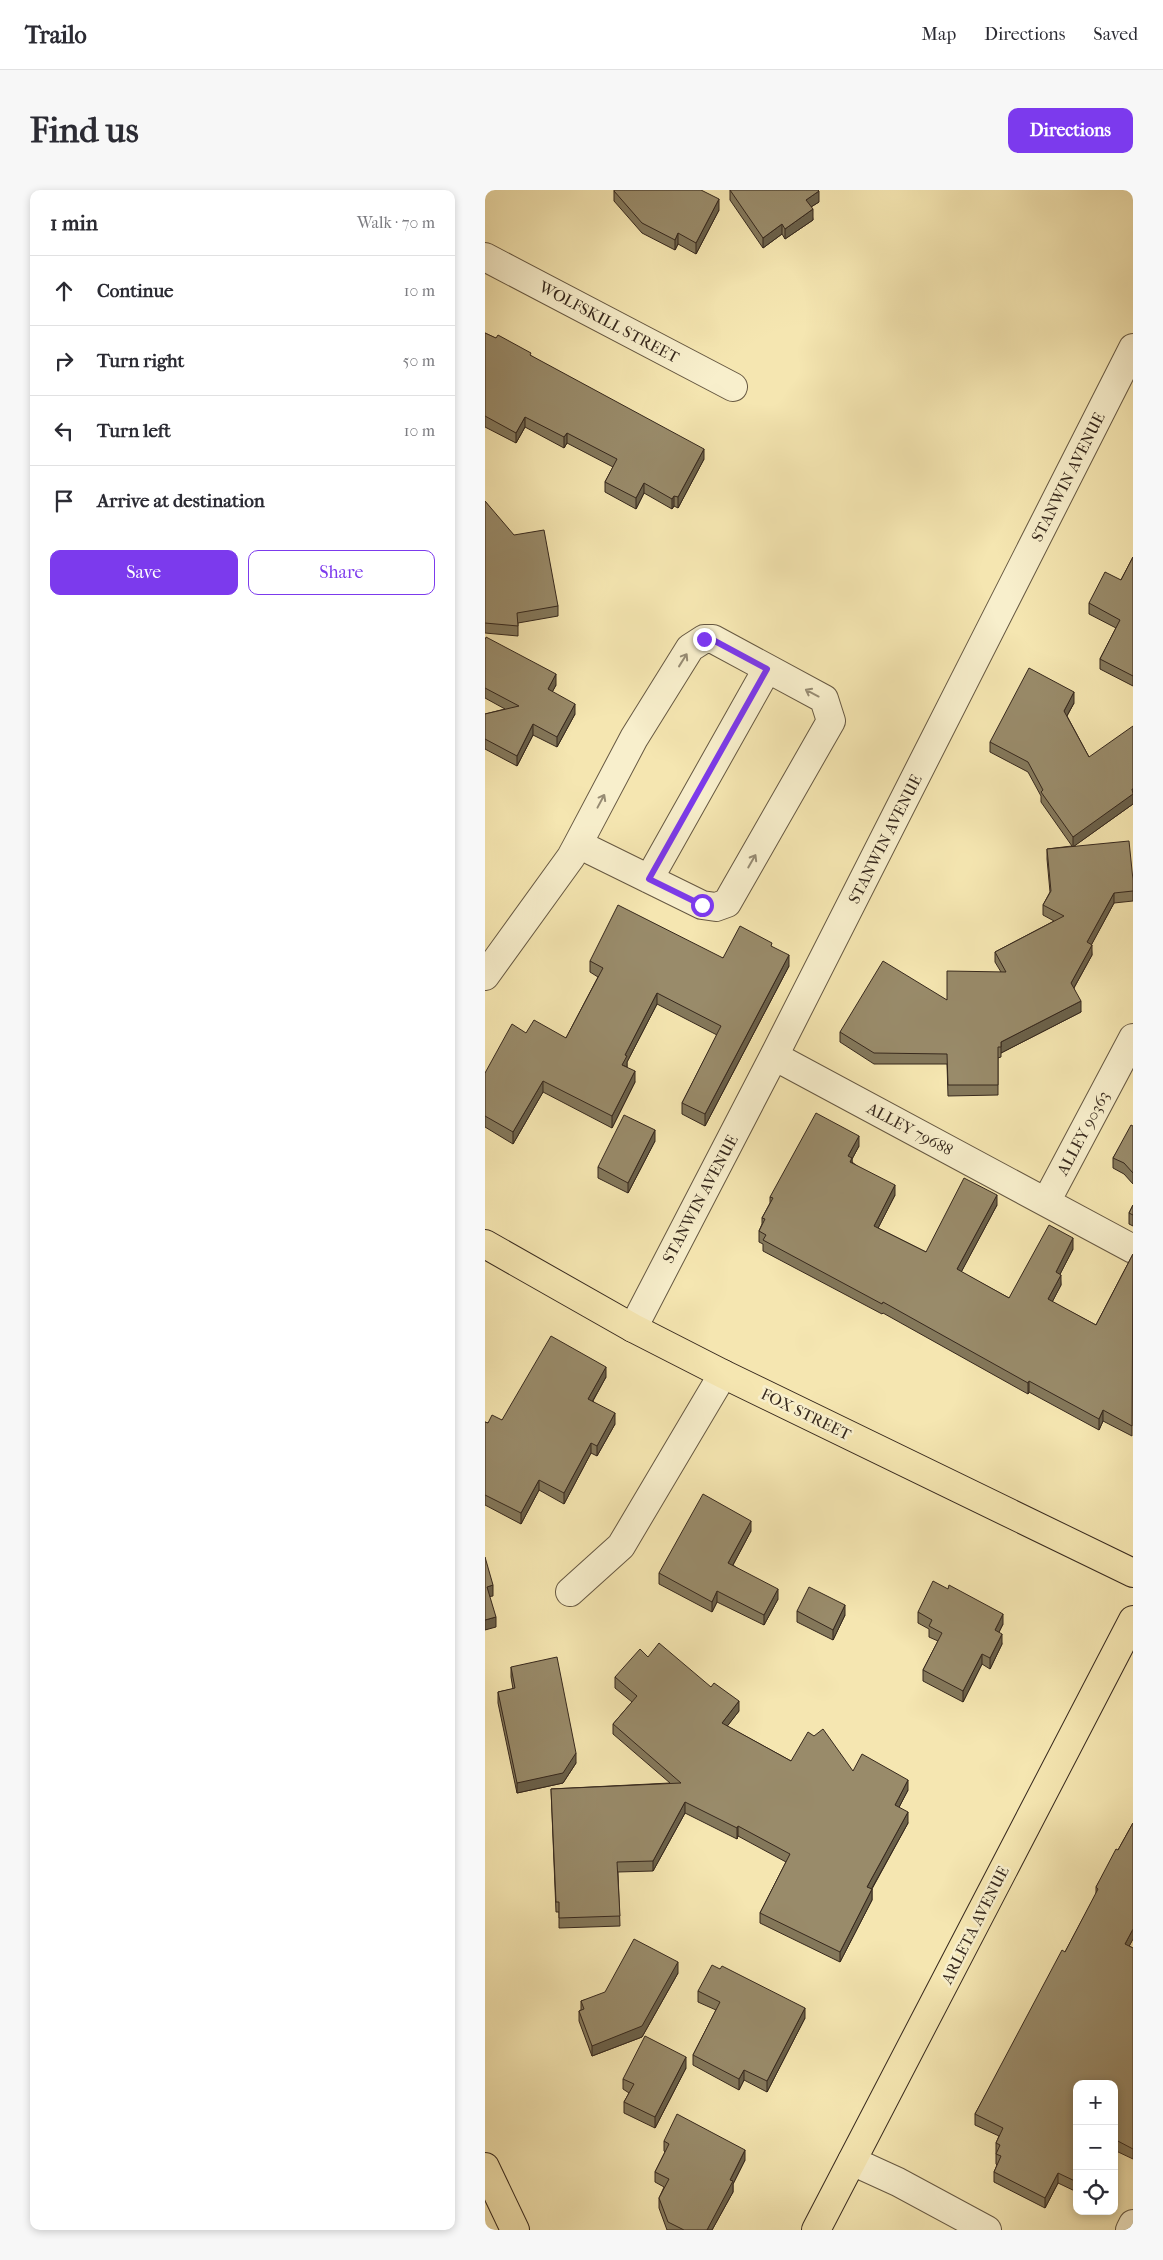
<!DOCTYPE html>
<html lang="en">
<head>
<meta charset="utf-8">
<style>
  body { margin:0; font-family:"IM FELL French Canon",serif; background:#f7f7f7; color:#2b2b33 }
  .controls { position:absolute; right:15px; bottom:15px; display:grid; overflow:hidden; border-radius:10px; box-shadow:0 2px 8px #0003 }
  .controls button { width:45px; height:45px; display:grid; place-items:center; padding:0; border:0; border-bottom:1px solid #e1e1e2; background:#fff; color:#2b2b33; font:25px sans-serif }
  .stop { position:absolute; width:15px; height:15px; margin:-11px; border:4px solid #7c3aed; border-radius:50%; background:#fff }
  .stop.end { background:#7c3aed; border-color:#fff; box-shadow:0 1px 5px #0008 }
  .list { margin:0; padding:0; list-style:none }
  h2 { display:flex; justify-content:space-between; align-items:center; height:65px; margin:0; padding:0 20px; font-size:21px }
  h2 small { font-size:16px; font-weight:400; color:#7c7c81 }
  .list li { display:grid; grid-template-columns:32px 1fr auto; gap:15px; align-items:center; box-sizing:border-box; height:70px; padding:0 20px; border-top:1px solid #e1e1e2 }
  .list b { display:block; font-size:19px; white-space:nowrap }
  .list em { font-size:16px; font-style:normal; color:#7c7c81 }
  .actions { display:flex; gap:10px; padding:15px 20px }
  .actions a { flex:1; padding:11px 0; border:1px solid #7c3aed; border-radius:10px; text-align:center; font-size:18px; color:#7c3aed }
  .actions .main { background:#7c3aed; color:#fff }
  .icon { flex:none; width:28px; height:28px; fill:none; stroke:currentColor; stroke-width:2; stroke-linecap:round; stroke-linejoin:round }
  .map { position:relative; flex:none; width:648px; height:2040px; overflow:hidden; border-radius:10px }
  header { display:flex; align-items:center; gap:30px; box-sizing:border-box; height:70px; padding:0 25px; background:#fff; border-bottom:1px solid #e1e1e2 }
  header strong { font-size:24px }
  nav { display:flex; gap:28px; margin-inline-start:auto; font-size:18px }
  .intro { display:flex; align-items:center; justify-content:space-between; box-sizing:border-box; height:120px; padding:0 30px }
  h1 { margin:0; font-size:35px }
  .button { padding:12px 22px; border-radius:10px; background:#7c3aed; color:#fff; font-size:18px; font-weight:700 }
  main { display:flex; gap:30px; padding:0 30px }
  aside { flex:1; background:#fff; border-radius:10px; box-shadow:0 2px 8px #0003 }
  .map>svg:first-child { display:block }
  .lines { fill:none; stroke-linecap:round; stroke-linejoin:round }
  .minor-casing { stroke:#665842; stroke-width:30 }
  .major-casing { stroke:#36281d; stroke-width:30 }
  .highway-casing { stroke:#36281d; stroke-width:30 }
  .minor { stroke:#f8efcc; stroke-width:28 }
  .major { stroke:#f5e6b1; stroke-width:28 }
  .highway { stroke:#f5e6b1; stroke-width:28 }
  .wall { fill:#84785b; stroke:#36281d }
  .shaded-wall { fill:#6b614a; stroke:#36281d }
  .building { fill:#998b6a; stroke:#36281d }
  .oneway { stroke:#978c74 }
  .route { stroke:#7c3aed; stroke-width:6 }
  .labels { text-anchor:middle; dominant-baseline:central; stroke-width:5; stroke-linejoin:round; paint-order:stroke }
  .street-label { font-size:16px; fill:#36281d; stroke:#f8efcc }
</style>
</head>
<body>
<header>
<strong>Trailo</strong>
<nav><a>Map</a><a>Directions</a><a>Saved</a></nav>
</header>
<div class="intro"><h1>Find us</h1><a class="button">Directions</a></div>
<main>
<aside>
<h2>1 min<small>Walk · 70 m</small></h2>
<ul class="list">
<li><svg class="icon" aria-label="ahead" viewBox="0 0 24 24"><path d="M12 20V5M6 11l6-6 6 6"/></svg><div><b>Continue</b></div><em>10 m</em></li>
<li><svg class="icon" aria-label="right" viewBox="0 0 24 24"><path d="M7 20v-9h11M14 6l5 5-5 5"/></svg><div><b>Turn right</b></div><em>50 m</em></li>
<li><svg class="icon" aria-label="left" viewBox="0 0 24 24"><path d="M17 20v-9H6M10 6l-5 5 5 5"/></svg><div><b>Turn left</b></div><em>10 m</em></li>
<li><svg class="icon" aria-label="arrive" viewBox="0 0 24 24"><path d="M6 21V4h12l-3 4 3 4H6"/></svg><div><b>Arrive at destination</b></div></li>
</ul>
<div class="actions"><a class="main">Save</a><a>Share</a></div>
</aside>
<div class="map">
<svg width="648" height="2040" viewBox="0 0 648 2040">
  <rect width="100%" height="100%" fill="#f5e6b1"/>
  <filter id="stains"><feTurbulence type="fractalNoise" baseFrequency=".004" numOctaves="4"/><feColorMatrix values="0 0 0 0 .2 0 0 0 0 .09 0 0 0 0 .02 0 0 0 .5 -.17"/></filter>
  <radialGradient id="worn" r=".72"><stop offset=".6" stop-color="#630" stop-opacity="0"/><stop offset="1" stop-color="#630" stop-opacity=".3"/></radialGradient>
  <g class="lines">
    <!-- minor casing -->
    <g class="minor-casing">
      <path id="minor" d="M0 67 248 197
        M164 689 282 479
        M0 786 86 667 93 654 149 548 205 458 219 449H228L339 509 346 531 242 713 231 717 217 715 93 654
        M289 866 648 1059
        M561 1012 648 848
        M148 1138 289 866 648 158
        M85 1402 136 1356 238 1184
        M367 1971 413 1992 502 2040
        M645 2040 648 2034"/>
    </g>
    <!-- major casing -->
    <g class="major-casing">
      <path id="major" d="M0 1054 148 1138 238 1184 648 1383
        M331 2040 648 1430"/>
    </g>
    <!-- highway casing -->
    <g class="highway-casing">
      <path id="highway" d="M0 1977 30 2040"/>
    </g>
    <!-- minor -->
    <use href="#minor" class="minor"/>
    <!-- major -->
    <use href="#major" class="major"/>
    <!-- highway -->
    <use href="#highway" class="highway"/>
  </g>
  <!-- wall -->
  <path class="wall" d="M245 0 334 12 326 17 328 30 300 49 297 44 278 58 245 10Z
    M129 1 234 20 211 64 193 54 190 60 157 43 129 11Z
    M0 143 46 166 219 269 193 318 189 316 187 319 159 303 151 319 120 302V292L128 277 82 253 79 258 40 237 31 253 0 237Z
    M0 311 73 416V426L33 433V446L0 443Z
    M648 367V496L615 479V469L631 438 604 424V413L636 390Z
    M0 450 71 495 67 502 90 524 72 557 48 545 32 576 0 559V524L20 519 0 508Z
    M589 513 582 526 604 567 648 614 589 656 648 690V711L629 713 606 755 607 765 589 798 596 822 516 863V867L513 868V905L463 906 462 874H389L355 852V842L462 810 516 782 510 772V762L569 731 558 725V715L565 702 562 669V659L587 656 556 612V606L543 582 505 562V552Z
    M287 757 304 776 220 936 197 924V913L232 845 172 814 142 872V877L150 892 127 938 58 902 28 954 0 937V883L41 843 81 848 113 787 105 782V771L238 768Z
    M648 936V994L639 984 628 978V968Z
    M170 951 143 1003 113 988V977Z
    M374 956 367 969V972L410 1005 393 1038 441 1062 512 1015 476 1082 524 1108 588 1059 575 1084 576 1095 567 1112 611 1135 648 1064 647 1246 618 1231 614 1240 544 1202 543 1204 398 1123 397 1124 278 1061V1054L274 1052V1041L277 1034V1028L285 1013V1007Z
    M648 1015V1036L644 1034V1023Z
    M121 1187 108 1211 130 1234 112 1266 106 1263 79 1314 54 1300 36 1334 0 1315V1232L3 1233 17 1230Z
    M266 1341 248 1375 293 1409 279 1435 232 1412 227 1422 174 1394V1383Z
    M312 1421 360 1425 348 1450 312 1432Z
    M433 1422 518 1434 514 1442 517 1454 505 1479 497 1474 478 1512 438 1491V1480L453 1451 444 1447V1439L433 1433Z
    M163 1467 254 1521 242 1536 306 1571 368 1581 423 1600 414 1617 423 1633 387 1699V1710L355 1772 275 1733V1723L301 1672 253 1646 252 1649 200 1623 168 1681 133 1682 135 1736 74 1738V1722H71L66 1599 185 1593 128 1544V1534L147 1512 130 1498V1487Z
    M26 1477 91 1573 78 1593 32 1603 13 1513V1502L28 1499 26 1487Z
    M648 1633V1749L644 1756 648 1758V1969L629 1960V1894H592V2002L573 1993 560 2018 509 1992V1982L512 1975 511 1974V1953L514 1946 490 1935V1924L580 1762 611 1704V1697L633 1660Z
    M193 1783 157 1847 107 1866 94 1831V1821L96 1820V1811Z
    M213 1801 320 1828 282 1902 259 1890 254 1900 208 1875V1865L231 1820 213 1812Z
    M201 1878 170 1938 139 1923V1912L144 1903 138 1899V1889Z
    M179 1951 260 1970 248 1994V2002L227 2040H182L174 2018V2008L179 1997 170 1992V1982L180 1962 179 1961Z"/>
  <!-- shaded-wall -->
  <path class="shaded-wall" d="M334 1V12L321 20V10Z
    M234 9V20L211 64V53Z
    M328 19V30L300 49V39Z
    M297 34V44L278 58V48Z
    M193 43V54L190 60V50Z
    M40 227V237L31 253V243Z
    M82 243V253L79 258V247Z
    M219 259V269L193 318V307Z
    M159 293V303L151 319V308Z
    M189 306V316L187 319V309Z
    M71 484V495L63 510V499Z
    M589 502V513L579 531V521Z
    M90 514V524L72 557V547Z
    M48 534V545L32 576V566Z
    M647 599H648V614L588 657V647Z
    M629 703V713L602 763V752Z
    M607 755V765L586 803V793Z
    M304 765V776L220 936V924Z
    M172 803V814L142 872V877L137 875 140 865Z
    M596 811V822L516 863V852Z
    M150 881V892L127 938V926Z
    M58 891V902L28 954V942Z
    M170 940V951L143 1003V993Z
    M374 946V956L367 969V979L363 966Z
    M410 995V1005L389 1046V1036Z
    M512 1005V1015L472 1090V1079Z
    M588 1048V1059L571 1092V1082Z
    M576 1085V1095L563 1120V1109Z
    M121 1177V1187L103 1219V1209Z
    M544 1191V1202L543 1204V1193Z
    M618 1220V1231L614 1240V1229Z
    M130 1223V1234L112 1266V1256Z
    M106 1253V1263L79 1314V1303Z
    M54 1290V1300L36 1334V1323Z
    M266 1331V1341L243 1384V1373Z
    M8 1395V1406L2 1407V1397Z
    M293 1399V1409L279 1435V1425Z
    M232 1401V1412L227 1422V1412Z
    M360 1415V1425L348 1450V1440Z
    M518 1424V1434L510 1450V1440Z
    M11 1427V1437L0 1440V1430Z
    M517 1444V1454L505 1479V1468Z
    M497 1464V1474L478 1512V1501Z
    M254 1511V1521L237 1543V1533Z
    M91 1563V1573L78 1593 32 1603V1593Z
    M423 1590V1600L410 1625V1615Z
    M200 1612V1623L168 1681V1671Z
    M423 1622V1633L382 1707V1697Z
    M253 1636V1646L252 1649V1638Z
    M387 1699V1710L355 1772V1762Z
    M648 1739V1749L640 1764V1754Z
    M193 1772V1783L157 1847 107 1866V1856Z
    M320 1818V1828L282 1902V1891Z
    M201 1867V1878L170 1938V1927Z
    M259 1880V1890L254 1900V1889Z
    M260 1960V1970L248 1994V2002L227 2040H222L245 1990Z
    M573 1983V1993L560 2018V2008Z"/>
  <!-- building -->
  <path class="building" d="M129 0H216L234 9 211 53 193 43 190 50 157 33 129 1Z
    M245 0H333L334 1 321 10 328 19 300 39 297 34 278 48Z
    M0 143 11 148 13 145 46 163 45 165 219 259 193 307 189 306 187 309 159 293 151 308 120 292 132 269 82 243 79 247 40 227 31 243 0 226Z
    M0 311 29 345 59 340 73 416 32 423 33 436 0 433Z
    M648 367V486L615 469 635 430 604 413 620 382 636 390Z
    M1 447 71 484 63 499 90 514 72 547 48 534 32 566 0 549V524L34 516 0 498V450Z
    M544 478 589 502 579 521 604 567 648 536V599H647L648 604 588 647 556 602 558 600 543 572 505 552Z
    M644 651 648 690V701L629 703 602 752 607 755 586 793 596 811 516 852V857H513V895H463L462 864 389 863 355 842 398 771 462 810V781L521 782 510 762 579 726 558 715 566 701 562 659Z
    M133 715 238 768 255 736 287 753 286 756 304 765 220 924 197 913 236 836 172 803 140 865 142 866 137 875 150 881 127 926 58 891 28 942 0 926V883L27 834 41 843 49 830 81 848 118 778 105 771Z
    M331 923 374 946 363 966 367 968 365 972 410 995 389 1036 441 1062 479 988 512 1005 472 1079 524 1108 564 1035 588 1048 571 1082 576 1085 563 1109 611 1135 648 1064 647 1236 618 1220 614 1229 544 1191 543 1193 398 1112 397 1114 278 1050 281 1045 274 1041 280 1029 277 1028 288 1008 285 1007Z
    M139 925 170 940 143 993 113 977Z
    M646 935 648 936V983L639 973 628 968Z
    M648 1015V1025L644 1023Z
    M66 1146 121 1177 103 1209 130 1223 112 1256 106 1253 79 1303 54 1290 36 1323 0 1305V1232L3 1233 7 1225 17 1230Z
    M218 1304 266 1331 243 1373 293 1399 279 1425 232 1401 227 1412 174 1383Z
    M0 1367 8 1395 2 1397 11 1427 0 1430Z
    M448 1391 463 1399 464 1395 518 1424 510 1440 517 1444 505 1468 497 1464 478 1501 438 1480 457 1443 444 1436 447 1430 433 1422Z
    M324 1397 360 1415 348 1440 312 1421Z
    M174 1453 226 1497 229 1493 254 1511 237 1533 306 1571 323 1542 329 1546 338 1539 368 1581 377 1564 423 1590 410 1615 423 1622 382 1697 387 1699 355 1762 275 1723 305 1664 253 1636 252 1638 200 1612 168 1671 132 1672 135 1726 74 1728V1712H71L66 1599 196 1593 128 1534 152 1506 130 1487 155 1459 163 1467Z
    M72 1467 91 1563 78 1583 32 1593 13 1502 30 1498 26 1477Z
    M648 1633V1739L640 1754 648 1758V1959L629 1949V1894H592V1992L573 1983 560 2008 509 1982 516 1966 511 1964 515 1955 511 1953 518 1938 490 1924 577 1760 580 1762 613 1699 611 1697 631 1659 633 1660Z
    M149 1749 193 1772 157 1836 107 1856 94 1821 99 1819 96 1811 120 1802Z
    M227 1775 235 1779 237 1776 320 1818 282 1891 259 1880 254 1889 208 1865 235 1812 213 1801Z
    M160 1846 201 1867 170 1927 139 1912 149 1894 138 1889Z
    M192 1924 260 1960 245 1990 248 1991 222 2040H199L183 2032 174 2008 184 1989 170 1982 184 1954 179 1951Z"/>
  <!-- one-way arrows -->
  <defs><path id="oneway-shaft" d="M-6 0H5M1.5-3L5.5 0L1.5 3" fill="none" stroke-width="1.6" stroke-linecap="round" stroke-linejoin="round" transform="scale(1.25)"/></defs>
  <g class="oneway">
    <use href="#oneway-shaft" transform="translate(198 470) rotate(-58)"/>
    <use href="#oneway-shaft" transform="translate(327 503) rotate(-152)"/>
    <use href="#oneway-shaft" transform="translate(116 611) rotate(-62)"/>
    <use href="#oneway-shaft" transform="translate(267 671) rotate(-60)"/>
  </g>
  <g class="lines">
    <!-- route -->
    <path class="route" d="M217 715 164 689 282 479 228 450 219 449"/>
  </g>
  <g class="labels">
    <!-- street labels -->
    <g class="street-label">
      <text transform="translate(124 132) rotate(28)">WOLFSKILL STREET</text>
      <text transform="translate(583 287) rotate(-63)">STANWIN AVENUE</text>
      <text transform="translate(400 649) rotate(-63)">STANWIN AVENUE</text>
      <text transform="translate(425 939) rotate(28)">ALLEY 79688</text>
      <text transform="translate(598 943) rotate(-62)">ALLEY 90363</text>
      <text transform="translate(215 1009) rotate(-62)">STANWIN AVENUE</text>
      <text transform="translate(321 1224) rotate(26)">FOX STREET</text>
      <text transform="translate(490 1735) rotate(-63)">ARLETA AVENUE</text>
    </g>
  </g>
  <rect width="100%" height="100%" filter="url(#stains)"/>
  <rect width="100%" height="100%" fill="url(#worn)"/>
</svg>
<div class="controls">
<button>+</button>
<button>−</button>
<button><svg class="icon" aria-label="locate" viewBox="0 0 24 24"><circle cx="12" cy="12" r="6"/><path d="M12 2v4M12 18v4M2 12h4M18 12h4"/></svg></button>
</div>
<div class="stop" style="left:217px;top:715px"></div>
<div class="stop end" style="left:219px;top:449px"></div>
</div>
</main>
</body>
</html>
